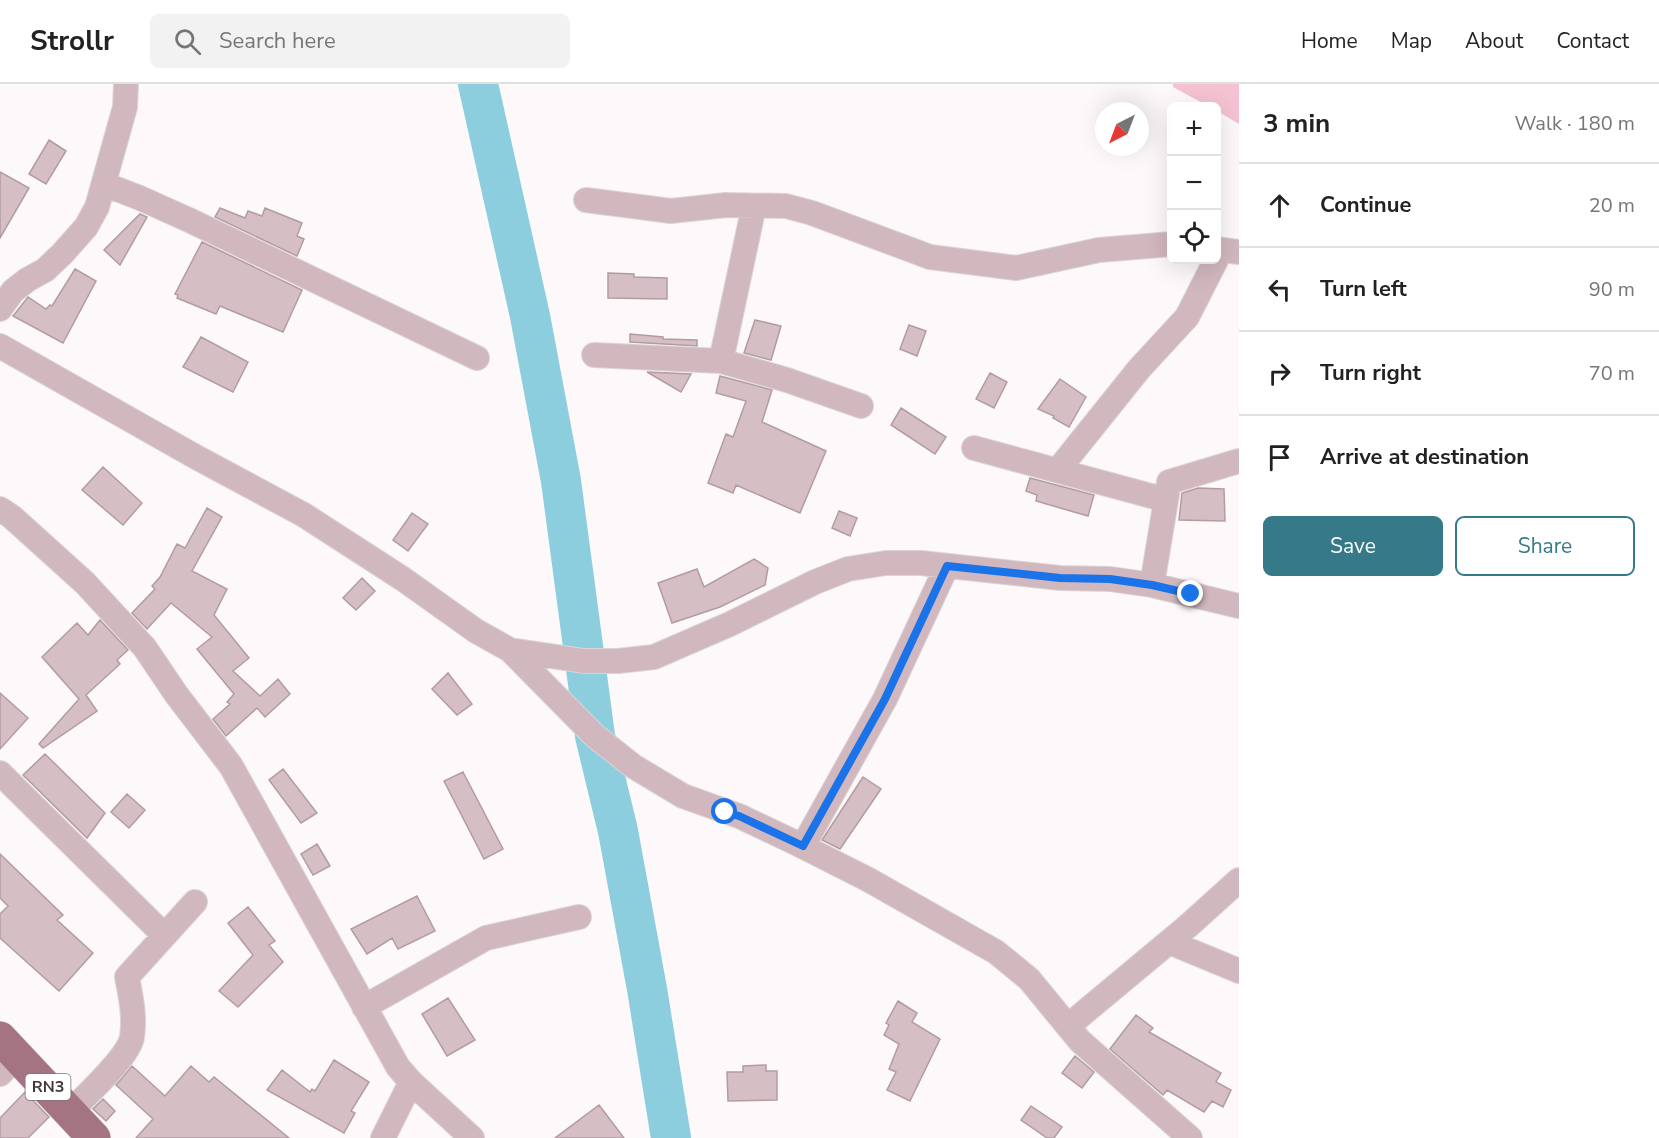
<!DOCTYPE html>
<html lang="en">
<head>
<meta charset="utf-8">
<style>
  body { margin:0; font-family:"Nunito Sans",sans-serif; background:#f2f2f2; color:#222 }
  .controls { position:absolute; right:18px; top:18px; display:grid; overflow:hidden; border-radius:9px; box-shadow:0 6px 24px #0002 }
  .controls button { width:54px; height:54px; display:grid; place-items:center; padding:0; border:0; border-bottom:2px solid #e0e0e0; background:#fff; color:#222; font:30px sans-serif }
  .compass { position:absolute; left:1095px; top:18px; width:54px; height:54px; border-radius:50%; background:#fff; box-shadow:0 6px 24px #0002; rotate:222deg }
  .stop { position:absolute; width:18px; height:18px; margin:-14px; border:4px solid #1a73e8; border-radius:50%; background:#fff }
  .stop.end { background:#1a73e8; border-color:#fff; box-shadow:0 2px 6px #0008 }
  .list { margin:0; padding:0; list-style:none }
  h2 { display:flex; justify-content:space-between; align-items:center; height:78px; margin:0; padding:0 24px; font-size:26px }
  h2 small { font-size:20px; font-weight:400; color:#767676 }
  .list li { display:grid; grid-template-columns:39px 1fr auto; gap:18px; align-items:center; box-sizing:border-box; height:84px; padding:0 24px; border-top:2px solid #e0e0e0 }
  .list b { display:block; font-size:22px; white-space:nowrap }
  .list em { font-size:20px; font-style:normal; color:#767676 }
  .actions { display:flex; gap:12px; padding:18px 24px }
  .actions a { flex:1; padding:14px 0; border:2px solid #367a89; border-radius:9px; text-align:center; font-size:21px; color:#367a89 }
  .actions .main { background:#367a89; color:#fff }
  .icon { flex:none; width:33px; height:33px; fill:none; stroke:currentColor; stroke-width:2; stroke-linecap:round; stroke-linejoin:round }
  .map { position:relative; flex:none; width:1239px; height:1054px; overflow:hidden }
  header { display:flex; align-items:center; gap:36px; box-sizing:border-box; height:84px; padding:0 30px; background:#fff; border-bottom:2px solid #e0e0e0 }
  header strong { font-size:28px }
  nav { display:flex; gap:33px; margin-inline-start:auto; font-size:21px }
  .search { width:420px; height:54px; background:#f2f2f2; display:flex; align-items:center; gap:15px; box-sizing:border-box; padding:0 21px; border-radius:9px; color:#767676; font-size:22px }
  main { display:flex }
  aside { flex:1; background:#fff }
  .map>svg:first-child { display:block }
  .green { fill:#f4c2d0 }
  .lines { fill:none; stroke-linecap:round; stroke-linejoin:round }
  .river { stroke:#8ccede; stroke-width:40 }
  .building { fill:#d5bec4; stroke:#b29ca2; stroke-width:1.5 }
  .minor-casing { stroke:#dbd5d7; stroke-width:26 }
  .trunk-casing { stroke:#dbd5d7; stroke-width:34 }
  .minor { stroke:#d1b7be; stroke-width:24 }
  .trunk { stroke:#a47482; stroke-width:33 }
  .route { stroke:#1a73e8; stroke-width:8 }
  .labels { text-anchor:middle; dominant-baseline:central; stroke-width:4.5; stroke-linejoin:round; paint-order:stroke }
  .shield { fill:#fff; stroke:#7a7475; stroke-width:1.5 }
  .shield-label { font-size:16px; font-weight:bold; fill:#41383a }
</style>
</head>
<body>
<header>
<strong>Strollr</strong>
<div class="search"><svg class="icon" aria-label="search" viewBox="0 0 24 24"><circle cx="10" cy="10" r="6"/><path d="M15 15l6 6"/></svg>Search here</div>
<nav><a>Home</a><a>Map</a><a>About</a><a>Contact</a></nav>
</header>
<main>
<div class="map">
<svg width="1239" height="1054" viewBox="0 0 1239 1054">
  <rect width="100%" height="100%" fill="#fdf8fa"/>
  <!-- green -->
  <path class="green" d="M1173 0H1239V40L1217 27 1216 22H1208L1173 3Z"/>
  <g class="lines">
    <!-- river -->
    <path class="river" d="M478 0 530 232 561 397 595 652 618 747 647 905 671 1054"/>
  </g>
  <!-- building -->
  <path class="building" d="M49 56 66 67 46 100 29 90Z
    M0 88 29 104 0 154Z
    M220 124 245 134 248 127 262 132 265 124 302 139 297 152 304 155 297 172 215 133Z
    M140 130 147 133 120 181 104 166Z
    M202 158 302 206 283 248 220 222 216 230 177 214 178 211 175 210Z
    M75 185 96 197 63 259 13 232 28 213 46 225 50 221 52 222Z
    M608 189 634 190V193L667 194V215L608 214Z
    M755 236 781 242 771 276 744 269Z
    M909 241 926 247 917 272 900 265Z
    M630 250 663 253V255L697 256V262L630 258Z
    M201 253 248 278 233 308 183 283Z
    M647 288 691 290 681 308Z
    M990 289 1007 298 994 324 976 315Z
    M720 292 772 306 762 338 826 367 800 429 736 401 733 409 708 399 726 350 733 353 746 317 716 309Z
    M1060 295 1086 313 1069 343 1053 334 1054 332 1038 325Z
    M901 324 946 353 935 370 891 341Z
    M103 383 142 419 123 441 82 406Z
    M1030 394 1094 411 1088 432 1036 417 1037 411 1026 407Z
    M1198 404 1224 405 1225 437 1179 436 1182 409Z
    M207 424 222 433 192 487 227 505 214 531 249 574 233 587 260 612 278 595 290 610 265 633 257 624 226 652 213 635 230 620 227 618 234 610 197 565 212 553 171 519 147 545 132 529 155 505 152 502 160 493 177 460 185 464Z
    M839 427 857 434 850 452 832 444Z
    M412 429 428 440 408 467 393 456Z
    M754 475 768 484 765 501 720 523 672 539 658 499 697 485 704 503Z
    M362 494 375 507 356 526 343 514Z
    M100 536 128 566 117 576 120 580 86 611 97 627 43 664 39 660 79 615 42 573 77 539 88 551Z
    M448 589 472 620 457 631 432 605Z
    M0 609 28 634 0 665Z
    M45 670 105 729 87 754 23 691Z
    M283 685 317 729 301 739 269 696Z
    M463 688 503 765 484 775 444 697Z
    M863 693 881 705 840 765 822 756Z
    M127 710 145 726 129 744 111 728Z
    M317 760 330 782 313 791 301 770Z
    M0 770 63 831 57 836 93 869 59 907 0 854V830L8 822 0 814Z
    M417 812 435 847 398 865 392 854 367 870 351 845Z
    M248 823 275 857 269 861 283 878 238 923 219 907 253 871 228 839Z
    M448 914 475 956 447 972 422 930Z
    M898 917 917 929 912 938 940 955 910 1017 887 1006 896 988 889 985 899 960 884 951 889 941 886 939Z
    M1136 931 1153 944 1149 948 1221 989 1216 998 1231 1006 1223 1023 1212 1017 1204 1028 1167 1006 1163 1011 1110 965Z
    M1075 972 1094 988 1082 1004 1062 989Z
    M334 976 369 998 351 1027 355 1029 344 1049 267 1006 282 986 310 1008 312 1005 315 1007Z
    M766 981V987H777V1016L728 1017 727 988H743V982Z
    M132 982 165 1012 191 982 209 998 214 993 289 1054H136L153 1035 116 1001Z
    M25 1008 49 1033 28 1054H0V1034Z
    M103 1015 115 1027 106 1037 93 1025Z
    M599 1021 624 1054H555Z
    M1031 1022 1062 1043 1054 1054H1047L1021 1036Z"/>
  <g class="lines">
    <!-- minor casing -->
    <g class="minor-casing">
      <path id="minor" d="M104 100 140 114 189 136 477 274
        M586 116 671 127 726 121 786 122 812 129 930 173 1016 184 1099 166 1172 160
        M754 122 721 277 787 296 861 322
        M1216 165 1239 168
        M0 225 13 207 27 196 45 186 62 170 86 143 97 123 125 23 126 0
        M0 262 196 373 304 431 403 495 476 547 510 566 584 577H618L654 573 730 540 815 498 848 485 886 479H921L1060 494 1110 495 1152 501 1239 522
        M594 271 721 277
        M974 364 1166 416
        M1058 386 1139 285 1187 233 1216 176
        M0 425 12 433 85 499 145 564 176 610 231 682 398 983 411 998 472 1054
        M1152 501 1169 398 1239 377
        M510 566 595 652 633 682 683 712 739 732 796 759 869 796 996 868 1029 895 1080 957 1190 1054
        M0 689 164 851
        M803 762 885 615 947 482
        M1169 858 1239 887
        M364 923 486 854 579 833
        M1068 942 1188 842 1239 796
        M0 990 18 971
        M70 1028C85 1012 129 973 132 953 135 933 131 913 127 893L195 818
        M383 1054 411 998"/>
    </g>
    <!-- trunk casing -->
    <g class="trunk-casing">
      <path id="trunk" d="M0 954 94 1054"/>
    </g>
    <!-- minor -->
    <use href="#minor" class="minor"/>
    <!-- trunk -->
    <use href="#trunk" class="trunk"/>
  </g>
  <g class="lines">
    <!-- route -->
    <path class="route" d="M725 728 739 732 803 762 885 615 947 482 1060 494 1110 495 1152 501 1191 510"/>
  </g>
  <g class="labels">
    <!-- shield labels -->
    <rect class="shield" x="25.5" y="990" width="45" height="26" rx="4.5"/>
    <g class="shield-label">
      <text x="48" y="1003">RN3</text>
    </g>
  </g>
</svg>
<div class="controls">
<button>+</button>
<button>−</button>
<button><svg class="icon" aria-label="locate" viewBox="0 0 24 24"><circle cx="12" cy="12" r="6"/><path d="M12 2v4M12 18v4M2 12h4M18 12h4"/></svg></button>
</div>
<svg class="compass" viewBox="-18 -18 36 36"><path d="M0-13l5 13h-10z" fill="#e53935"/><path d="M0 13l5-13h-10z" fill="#767676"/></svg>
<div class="stop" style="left:725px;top:728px"></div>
<div class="stop end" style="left:1191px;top:510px"></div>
</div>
<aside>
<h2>3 min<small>Walk · 180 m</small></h2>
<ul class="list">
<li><svg class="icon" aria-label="ahead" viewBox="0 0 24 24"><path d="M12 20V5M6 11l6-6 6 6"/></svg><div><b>Continue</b></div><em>20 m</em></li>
<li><svg class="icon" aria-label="left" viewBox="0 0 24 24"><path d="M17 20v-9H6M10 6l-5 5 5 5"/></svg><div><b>Turn left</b></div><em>90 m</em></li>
<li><svg class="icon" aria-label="right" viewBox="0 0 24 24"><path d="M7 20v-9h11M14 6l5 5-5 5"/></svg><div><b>Turn right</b></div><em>70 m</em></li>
<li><svg class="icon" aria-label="arrive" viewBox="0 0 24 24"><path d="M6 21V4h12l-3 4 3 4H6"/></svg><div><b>Arrive at destination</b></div></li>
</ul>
<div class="actions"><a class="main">Save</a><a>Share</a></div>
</aside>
</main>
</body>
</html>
